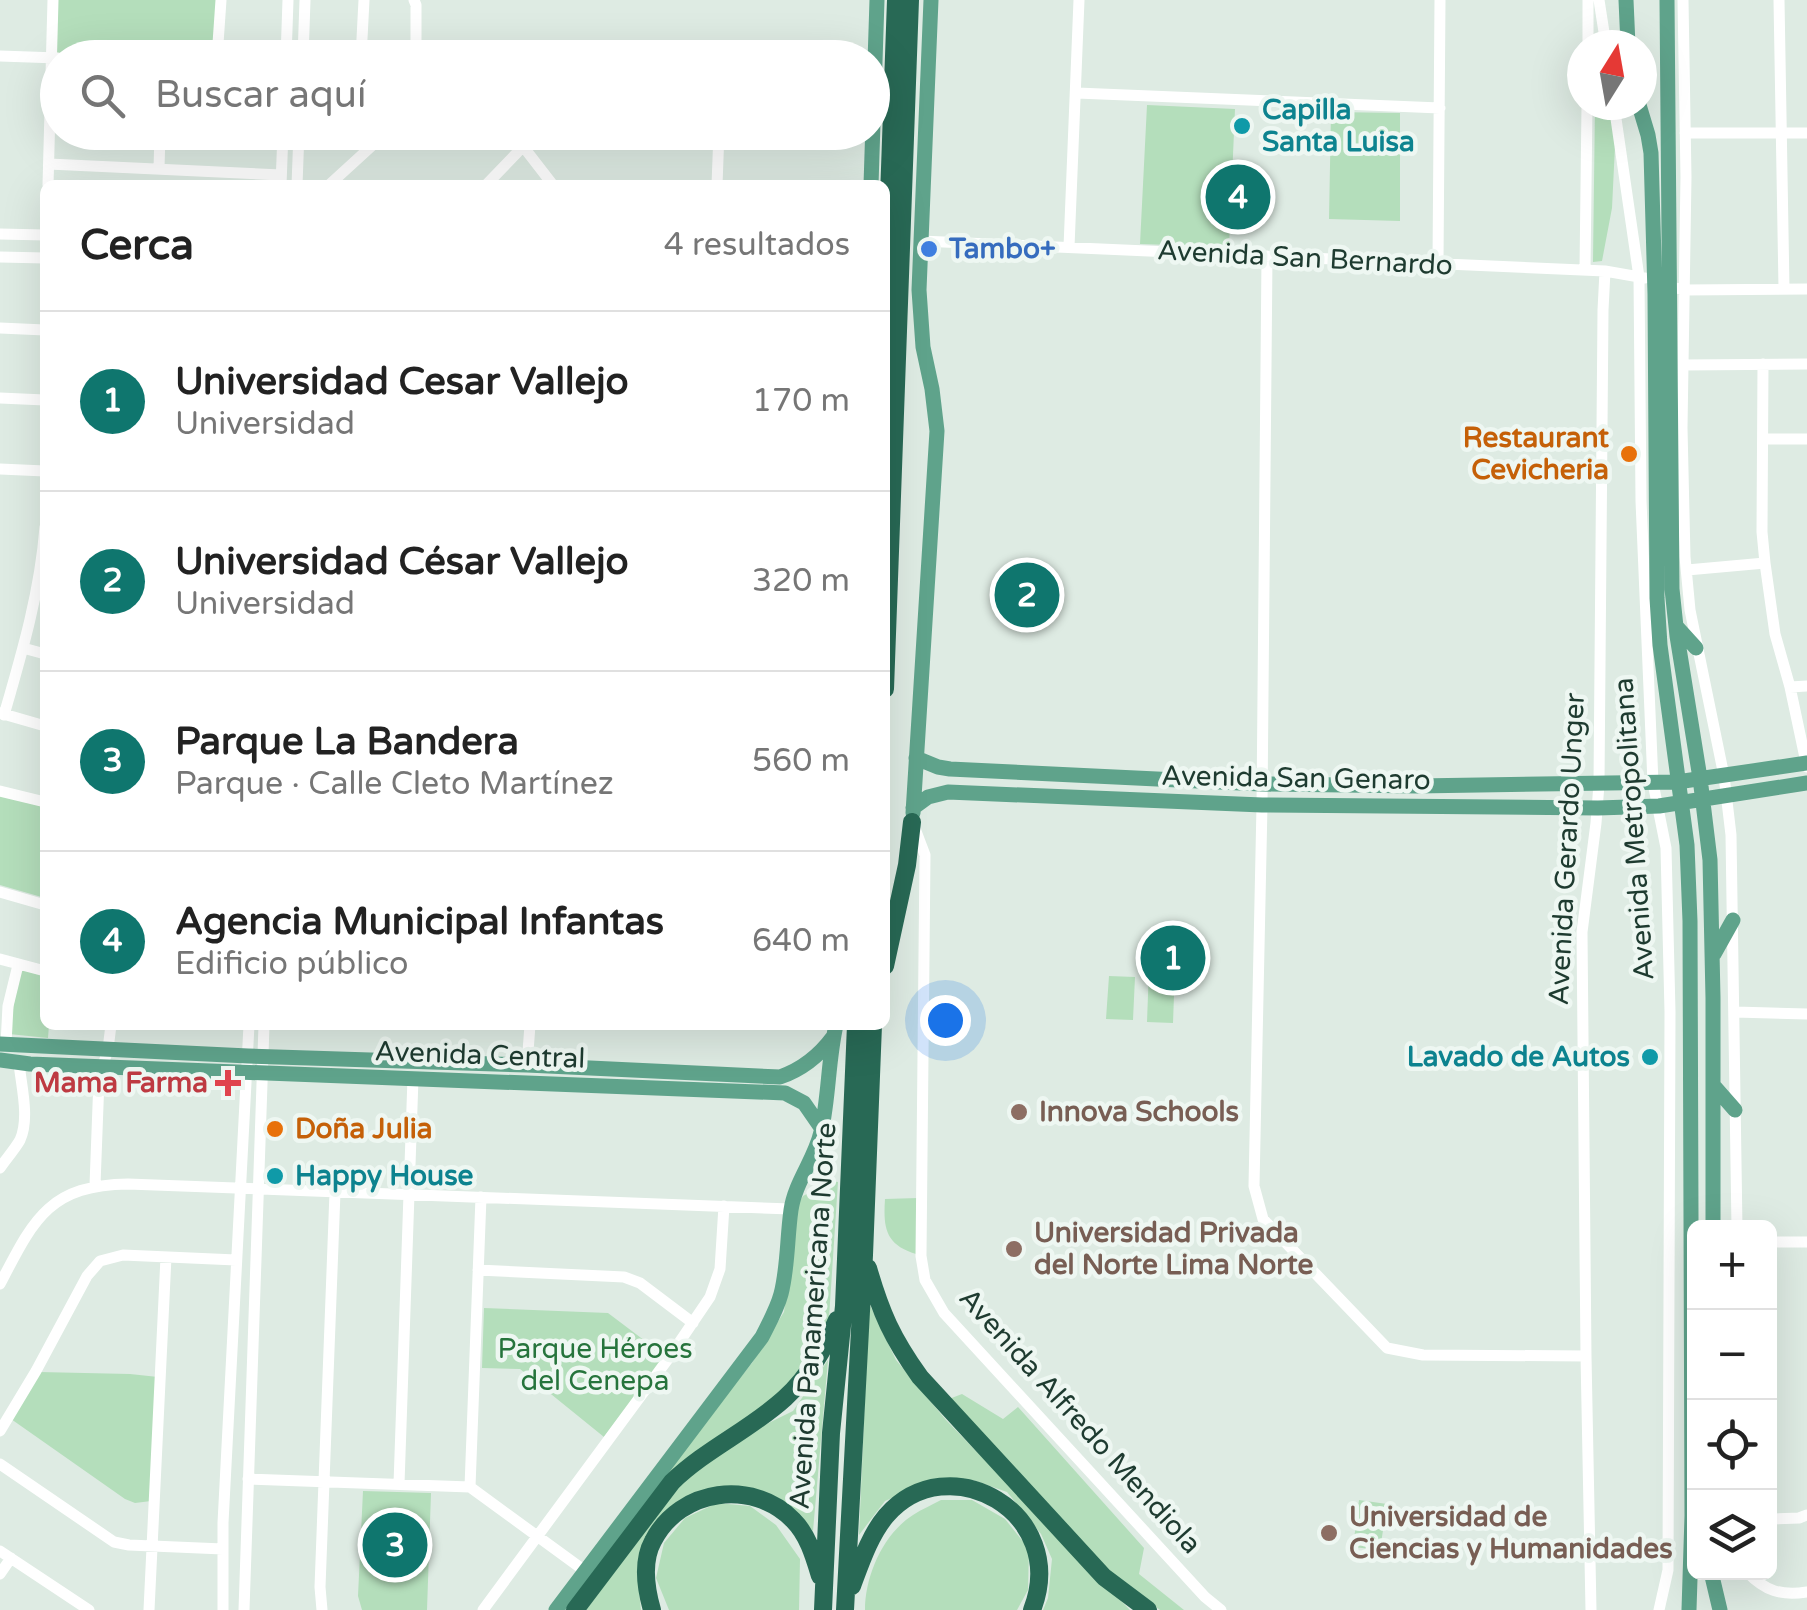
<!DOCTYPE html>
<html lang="es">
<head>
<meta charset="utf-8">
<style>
  body { margin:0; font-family:"Varela Round",sans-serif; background:#f2f2f2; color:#222 }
  .controls { position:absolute; right:30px; bottom:30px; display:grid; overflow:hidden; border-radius:15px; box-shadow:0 10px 40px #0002 }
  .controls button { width:90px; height:90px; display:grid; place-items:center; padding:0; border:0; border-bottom:2px solid #e0e0e0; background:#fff; color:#222; font:50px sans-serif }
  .compass { position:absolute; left:1567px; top:30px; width:90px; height:90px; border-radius:50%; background:#fff; box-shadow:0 10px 40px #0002; rotate:11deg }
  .you { position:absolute; left:945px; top:1020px; width:35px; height:35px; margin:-25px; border:8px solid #fff; border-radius:50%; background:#1a73e8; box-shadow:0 0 0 15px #1a73e833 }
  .badge { display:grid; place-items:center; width:65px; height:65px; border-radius:50%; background:#0f766e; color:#fff; font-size:32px; font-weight:700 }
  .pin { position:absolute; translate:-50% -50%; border:5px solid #fff; box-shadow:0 2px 10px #0006 }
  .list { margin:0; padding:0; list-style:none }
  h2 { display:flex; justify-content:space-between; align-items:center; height:130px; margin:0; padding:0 40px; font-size:42px }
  h2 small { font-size:32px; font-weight:400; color:#767676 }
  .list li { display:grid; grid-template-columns:65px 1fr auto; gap:30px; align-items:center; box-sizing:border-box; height:180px; padding:0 40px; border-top:2px solid #e0e0e0 }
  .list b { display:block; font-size:38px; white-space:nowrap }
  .list p { margin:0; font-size:32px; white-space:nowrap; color:#767676 }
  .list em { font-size:32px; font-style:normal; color:#767676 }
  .icon { flex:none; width:55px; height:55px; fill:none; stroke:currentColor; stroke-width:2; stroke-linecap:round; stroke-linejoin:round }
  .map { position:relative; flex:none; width:1807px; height:1610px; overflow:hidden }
  .search { position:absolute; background:#fff; box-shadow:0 10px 40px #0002; left:40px; top:40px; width:850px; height:110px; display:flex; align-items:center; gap:25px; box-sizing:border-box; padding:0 35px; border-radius:55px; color:#767676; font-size:38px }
  .panel { position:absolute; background:#fff; box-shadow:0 10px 40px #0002; left:40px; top:180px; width:850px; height:850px; border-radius:15px }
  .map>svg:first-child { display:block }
  .green { fill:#b4debb }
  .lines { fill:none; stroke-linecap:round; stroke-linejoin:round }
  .minor { stroke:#fff; stroke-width:11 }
  .major { stroke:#5fa38b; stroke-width:15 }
  .highway { stroke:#286955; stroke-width:18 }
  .culture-dot { fill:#0f9aa8; stroke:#eef7f2; stroke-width:4 }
  .shop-dot { fill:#3f7fe0; stroke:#eef7f2; stroke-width:4 }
  .food-dot { fill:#e8710a; stroke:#eef7f2; stroke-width:4 }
  .health-dot { fill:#e0444e; stroke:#eef7f2; stroke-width:4 }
  .education-dot { fill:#8d6e63; stroke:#eef7f2; stroke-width:4 }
  .labels { text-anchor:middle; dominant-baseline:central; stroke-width:9; stroke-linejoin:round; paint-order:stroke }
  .culture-label { font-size:28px; font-weight:bold; fill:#0d838f; stroke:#eef7f2; text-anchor:start }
  .shop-label { font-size:28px; font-weight:bold; fill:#366cbe; stroke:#eef7f2; text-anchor:start }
  .street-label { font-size:28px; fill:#1e3b30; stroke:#eef7f2 }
  .food-label { font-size:28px; font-weight:bold; fill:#c56008; stroke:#eef7f2; text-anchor:end }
  .health-label { font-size:28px; font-weight:bold; fill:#be3a42; stroke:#eef7f2; text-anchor:end }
  .education-label { font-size:28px; font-weight:bold; fill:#785e54; stroke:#eef7f2; text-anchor:start }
  .park-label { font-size:28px; fill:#26743c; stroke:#eef7f2 }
</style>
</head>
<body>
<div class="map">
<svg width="1807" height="1610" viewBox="0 0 1807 1610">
  <rect width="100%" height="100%" fill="#deebe3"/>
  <!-- green -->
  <path class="green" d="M57 0H218L215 57 55 55Z
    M1147 105 1235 109 1229 247 1140 244Z
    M1595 105H1617L1612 208 1602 261 1593 262Z
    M1331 112 1400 113V221L1329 219Z
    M0 795 45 805V898L0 885Z
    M20 967 45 972V1025H49L48 1038 9 1034Z
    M1149 968 1175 969 1173 1023 1147 1022Z
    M1109 976 1135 977 1133 1020 1106 1019Z
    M831 1181 838 1182 829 1318 816 1351 786 1391 628 1527 690 1439 752 1363 784 1312 796 1208 803 1196Z
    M918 1198 916 1254C886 1245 883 1229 885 1199Z
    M869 1303 896 1360 946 1420 1130 1610H1043L1048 1598 1052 1559 1041 1534 1007 1492 973 1480 931 1481 885 1501 859 1535Z
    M484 1308 608 1313 665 1356 604 1437 520 1369 482 1368Z
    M828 1360 813 1531 791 1508 703 1492 641 1559 638 1582 641 1610H579L668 1493 736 1439 793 1411Z
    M39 1372 130 1374 158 1377 151 1501 135 1503 125 1499 11 1419Z
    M962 1394 1003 1419 1018 1407 1144 1548 1139 1574 1184 1610H1160L1115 1577 949 1399Z
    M363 1491 431 1493 427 1610H362L358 1596Z
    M941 1500H972L1005 1519 1029 1549 1028 1590 1017 1610H865C865 1576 883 1534 913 1515 922 1509 932 1505 941 1500Z
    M1359 1500 1387 1504 1380 1550 1353 1547Z
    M717 1503 750 1506 776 1525 800 1559 799 1610H669L656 1578 664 1543 685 1518Z"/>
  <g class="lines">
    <!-- minor -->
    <path class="minor" d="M414 0 416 5V58
      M1599 0 1606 45
      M1683 0 1686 177 1682 428 1685 557 1690 610 1724 776 1731 835 1737 1228
      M1779 0 1784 289
      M1588 45V0
      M0 56 58 58
      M217 58 221 0
      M286 58 288 0
      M303 58 305 0
      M361 58 364 0
      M1077 93 1440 108
      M1614 105 1639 277 1641 501 1653 783 1666 848 1670 1012 1668 1570 1659 1610
      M512 132 553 185
      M1685 133H1807
      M49 164 281 175
      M159 169 160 132
      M48 185 53 0
      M281 185 283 132
      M297 185 299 132
      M329 185 387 132
      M486 185 537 132
      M717 185 719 132
      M0 234 45 235
      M921 241 1605 271 1645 278
      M1069 247 1079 0
      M1267 256 1262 805 1254 1186 1263 1219 1387 1348 1423 1355 1586 1356
      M0 257 45 258
      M1438 263 1440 0
      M1585 270 1587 105
      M1662 285 1685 290 1807 289
      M0 328 45 330
      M1763 364 1762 532 1765 563 1775 634 1790 687 1807 767
      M1683 365 1807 364
      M0 398 45 400
      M1764 439H1807
      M0 469 45 471
      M1687 570 1765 563
      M23 648 45 654
      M1790 687 1807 686
      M0 713 45 726
      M4 715C22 653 40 592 45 527
      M0 791 45 802
      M914 826 925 855 921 1256 925 1280 944 1313 1205 1597 1221 1610
      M0 892 45 905
      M0 959 45 971
      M1735 1012 1807 1014
      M6 1044 8 1006 18 965
      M527 1065 530 1025
      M0 1168C6 1159 15 1149 20 1140 30 1118 21 1085 19 1063
      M95 1185 99 1079 108 1049 111 1025
      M1770 1242H1807
      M478 1270 624 1277 640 1283 693 1323
      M0 1284C33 1221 48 1185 128 1184L791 1209
      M0 1431 36 1371 87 1276 100 1261 123 1255 236 1260
      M0 1464 114 1542 129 1545 223 1549
      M248 1479 470 1487 585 1571
      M399 1484 413 1078
      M470 1487 481 1197
      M1770 1519 1799 1518 1807 1515
      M0 1551 89 1610
      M1747 1572C1765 1591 1781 1596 1807 1592
      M0 1574 11 1558
      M149 1610 166 1257
      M223 1610V1523L249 1025
      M244 1610 264 1025
      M322 1610 320 1587 335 1192
      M483 1610 668 1359 710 1297 720 1269 724 1206
      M1591 1610 1586 1356 1582 932 1596 823 1599 784 1603 310 1605 271"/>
    <!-- major -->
    <path class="major" d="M1626 0 1628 45
      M1667 0 1672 589 1677 636 1700 778 1710 860 1713 998V1228
      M1639 105 1648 135 1651 153 1655 294 1657 598 1660 645 1687 845 1690 921 1692 1516 1689 1610
      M871 185 877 0
      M1676 626 1696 648
      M916 758 938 767 950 769 1261 784 1417 786 1677 782 1807 763
      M913 808 928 797 948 792 1262 805 1598 808 1659 806 1807 783
      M913 813 937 431 932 389 923 347 919 290 931 0
      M1714 954 1733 920
      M0 1044 248 1056 527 1065 780 1077C803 1069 819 1056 833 1037
      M0 1060 30 1064 785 1093 804 1103 822 1129
      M1713 1085 1735 1110
      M1711 1572 1720 1610
      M556 1610 762 1337C769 1323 777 1309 781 1294 788 1267 787 1238 791 1210 795 1182 815 1159 821 1132 829 1097 828 1060 836 1025"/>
    <!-- highway -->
    <path class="highway" d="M885 309 896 0
      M885 689 910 0
      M885 966 907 865 912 822
      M868 1268C881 1313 892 1338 920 1377L1104 1577 1148 1610
      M852 1586C861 1562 870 1535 886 1516 948 1444 1070 1513 1032 1610
      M575 1610 672 1482C706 1449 750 1430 785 1398 809 1376 824 1349 837 1320
      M652 1610C646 1589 642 1561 653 1541 680 1488 753 1479 793 1520 808 1535 814 1556 820 1576
      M823 1610 831 1433 844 1306 856 1025
      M845 1610 864 1255 873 1025"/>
  </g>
  <!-- markers -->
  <g class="culture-dot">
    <circle cx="1242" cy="126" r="10"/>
    <circle cx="1650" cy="1057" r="10"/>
    <circle cx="275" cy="1176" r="10"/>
  </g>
  <circle class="shop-dot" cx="929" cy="249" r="10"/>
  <g class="food-dot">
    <circle cx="1629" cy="454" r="10"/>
    <circle cx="275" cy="1129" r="10"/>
  </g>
  <path class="health-dot" d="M223 1068h10v10h10v10h-10v10h-10v-10h-10v-10h10z"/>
  <g class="education-dot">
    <circle cx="1019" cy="1112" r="10"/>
    <circle cx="1014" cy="1249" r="10"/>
    <circle cx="1329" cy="1533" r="10"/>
  </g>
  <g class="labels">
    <!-- culture labels -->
    <g class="culture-label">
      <text x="1262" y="110">Capilla<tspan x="1262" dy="32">Santa Luisa</tspan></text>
      <text x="1630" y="1057" text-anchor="end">Lavado de Autos</text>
      <text x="295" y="1176">Happy House</text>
    </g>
    <!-- shop labels -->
    <g class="shop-label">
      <text x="949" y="249">Tambo+</text>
    </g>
    <!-- street labels -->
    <g class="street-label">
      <text transform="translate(1305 258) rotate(3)">Avenida San Bernardo</text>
      <text transform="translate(1296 778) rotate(1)">Avenida San Genaro</text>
      <text transform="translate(1634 829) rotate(-94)">Avenida Metropolitana</text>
      <text transform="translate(1567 849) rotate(-87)">Avenida Gerardo Unger</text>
      <text transform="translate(480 1055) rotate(2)">Avenida Central</text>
      <text transform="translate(813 1316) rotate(-86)">Avenida Panamericana Norte</text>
      <text transform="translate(1080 1421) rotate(48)">Avenida Alfredo Mendiola</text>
    </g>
    <!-- food labels -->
    <g class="food-label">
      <text x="1609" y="438">Restaurant<tspan x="1609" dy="32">Cevicheria</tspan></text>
      <text x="295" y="1129" text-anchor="start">Doña Julia</text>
    </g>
    <!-- health labels -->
    <g class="health-label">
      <text x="208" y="1083">Mama Farma</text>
    </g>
    <!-- education labels -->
    <g class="education-label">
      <text x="1039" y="1112">Innova Schools</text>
      <text x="1034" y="1233">Universidad Privada<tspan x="1034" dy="32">del Norte Lima Norte</tspan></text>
      <text x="1349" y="1517">Universidad de<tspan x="1349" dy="32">Ciencias y Humanidades</tspan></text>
    </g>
    <!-- park labels -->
    <g class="park-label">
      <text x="595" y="1349">Parque Héroes<tspan x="595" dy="32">del Cenepa</tspan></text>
    </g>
  </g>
</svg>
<div class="controls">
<button>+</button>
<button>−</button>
<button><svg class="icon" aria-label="locate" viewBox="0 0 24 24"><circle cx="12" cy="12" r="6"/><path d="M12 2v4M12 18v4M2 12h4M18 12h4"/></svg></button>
<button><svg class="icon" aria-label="layers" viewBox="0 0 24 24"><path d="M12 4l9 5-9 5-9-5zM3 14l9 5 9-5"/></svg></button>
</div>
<svg class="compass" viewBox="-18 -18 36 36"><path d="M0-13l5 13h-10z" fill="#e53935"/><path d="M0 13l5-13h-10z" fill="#767676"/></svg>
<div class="you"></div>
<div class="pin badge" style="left:1173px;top:958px">1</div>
<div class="pin badge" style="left:1027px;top:595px">2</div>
<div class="pin badge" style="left:395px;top:1545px">3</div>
<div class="pin badge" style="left:1238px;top:197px">4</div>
<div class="search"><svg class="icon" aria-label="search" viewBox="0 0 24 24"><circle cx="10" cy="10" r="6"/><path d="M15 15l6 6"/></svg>Buscar aquí</div>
<section class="panel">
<h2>Cerca<small>4 resultados</small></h2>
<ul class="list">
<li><span class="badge">1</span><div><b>Universidad Cesar Vallejo</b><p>Universidad</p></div><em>170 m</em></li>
<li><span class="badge">2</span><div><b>Universidad César Vallejo</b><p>Universidad</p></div><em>320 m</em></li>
<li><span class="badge">3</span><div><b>Parque La Bandera</b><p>Parque · Calle Cleto Martínez</p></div><em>560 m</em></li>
<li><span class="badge">4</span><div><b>Agencia Municipal Infantas</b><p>Edificio público</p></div><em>640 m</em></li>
</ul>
</section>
</div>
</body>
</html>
